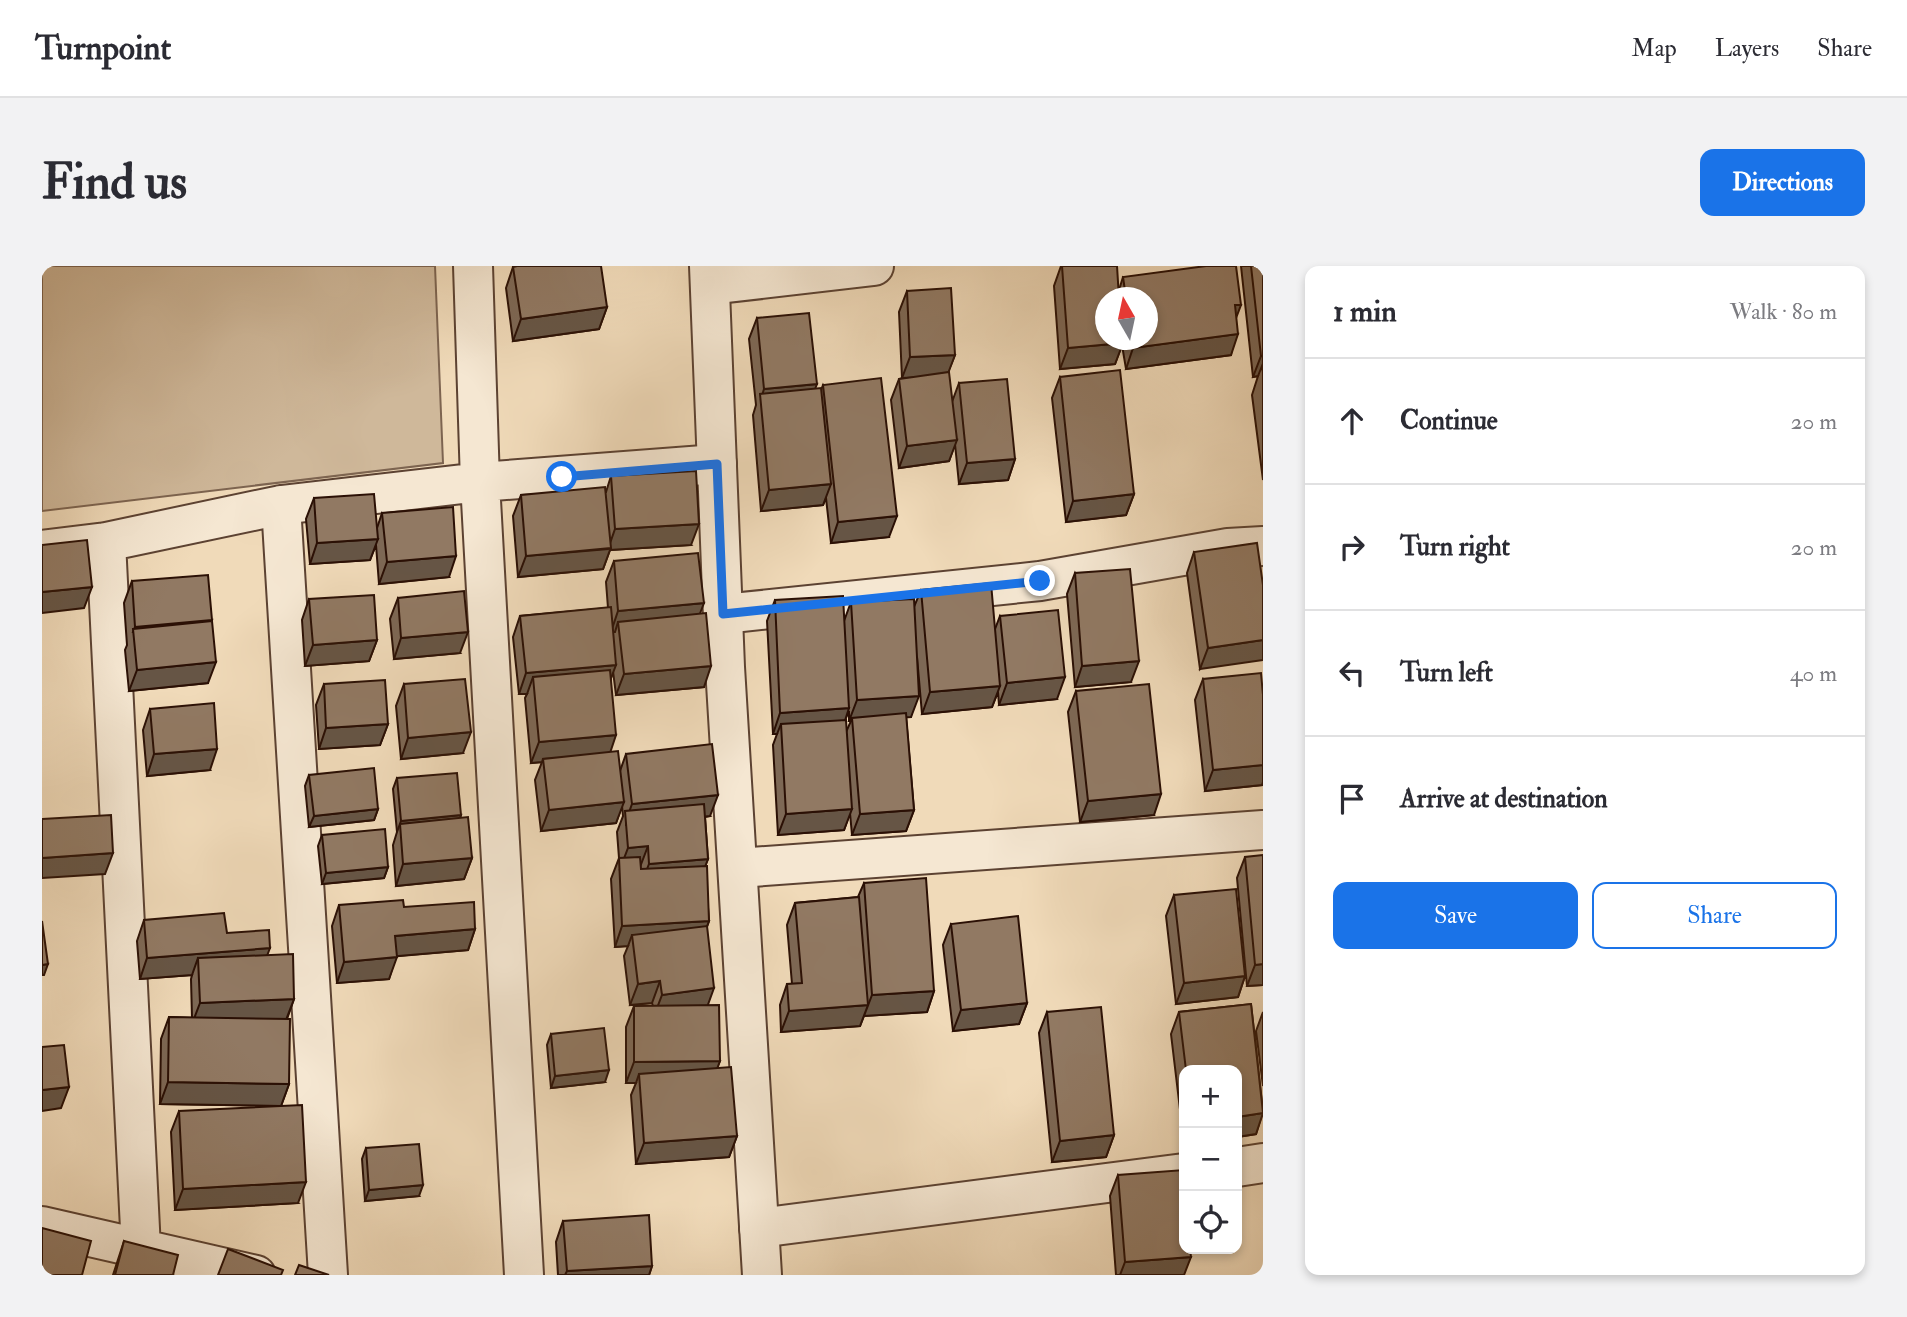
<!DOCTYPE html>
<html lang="en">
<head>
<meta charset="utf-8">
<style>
  body { margin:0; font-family:"IM FELL Double Pica",serif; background:#f2f2f3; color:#2b2b33 }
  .controls { position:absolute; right:21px; bottom:21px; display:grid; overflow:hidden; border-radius:14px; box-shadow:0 4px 10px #0003 }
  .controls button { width:63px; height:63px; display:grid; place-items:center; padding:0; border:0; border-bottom:2px solid #e1e1e2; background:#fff; color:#2b2b33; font:35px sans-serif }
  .compass { position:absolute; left:1053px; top:21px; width:63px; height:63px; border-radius:50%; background:#fff; box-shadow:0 4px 10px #0003; rotate:351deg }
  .stop { position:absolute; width:21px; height:21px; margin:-16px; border:5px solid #1a73e8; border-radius:50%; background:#fff }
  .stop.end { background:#1a73e8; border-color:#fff; box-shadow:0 2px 7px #0008 }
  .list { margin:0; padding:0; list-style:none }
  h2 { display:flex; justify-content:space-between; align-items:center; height:91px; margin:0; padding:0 28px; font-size:30px }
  h2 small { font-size:23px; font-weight:400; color:#7c7c81 }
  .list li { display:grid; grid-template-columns:46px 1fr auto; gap:21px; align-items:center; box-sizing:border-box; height:126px; padding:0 28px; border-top:2px solid #e1e1e2 }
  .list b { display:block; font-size:26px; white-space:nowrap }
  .list em { font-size:23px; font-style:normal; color:#7c7c81 }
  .actions { display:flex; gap:14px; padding:21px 28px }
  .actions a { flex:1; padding:16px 0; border:2px solid #1a73e8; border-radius:14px; text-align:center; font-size:24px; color:#1a73e8 }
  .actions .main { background:#1a73e8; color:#fff }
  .icon { flex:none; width:38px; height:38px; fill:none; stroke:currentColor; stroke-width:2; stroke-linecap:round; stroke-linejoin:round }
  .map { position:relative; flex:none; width:1221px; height:1009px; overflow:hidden; border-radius:14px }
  header { display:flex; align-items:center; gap:42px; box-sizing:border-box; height:98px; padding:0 35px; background:#fff; border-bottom:2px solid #e1e1e2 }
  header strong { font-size:33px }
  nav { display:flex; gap:38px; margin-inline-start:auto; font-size:24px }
  .intro { display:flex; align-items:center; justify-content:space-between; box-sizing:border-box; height:168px; padding:0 42px }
  h1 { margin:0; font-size:49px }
  .button { padding:18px 32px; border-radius:14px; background:#1a73e8; color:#fff; font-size:24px; font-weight:700 }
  main { display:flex; gap:42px; padding:0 42px }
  aside { flex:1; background:#fff; border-radius:14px; box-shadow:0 4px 10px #0003 }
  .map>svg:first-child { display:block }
  .green { fill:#cfb89a; stroke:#7d6450; stroke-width:2 }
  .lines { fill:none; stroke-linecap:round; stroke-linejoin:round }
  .minor-casing { stroke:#5c4232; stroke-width:42 }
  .tertiary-casing { stroke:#5c4232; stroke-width:42 }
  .minor { stroke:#f5e7d2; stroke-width:38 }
  .tertiary { stroke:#f5e7d2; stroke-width:38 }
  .wall { fill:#7d6855; stroke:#2b1005; stroke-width:2; fill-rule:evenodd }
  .shaded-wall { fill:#665545; stroke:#2b1005; stroke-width:2 }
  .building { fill:#917963; stroke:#2b1005; stroke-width:2 }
  .route { stroke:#1a73e8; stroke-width:9 }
</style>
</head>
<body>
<header>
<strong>Turnpoint</strong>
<nav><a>Map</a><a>Layers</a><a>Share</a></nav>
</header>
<div class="intro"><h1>Find us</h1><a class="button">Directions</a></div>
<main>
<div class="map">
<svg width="1221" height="1009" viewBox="0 0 1221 1009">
  <rect width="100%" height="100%" fill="#f0dab9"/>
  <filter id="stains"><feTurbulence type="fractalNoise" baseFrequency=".00286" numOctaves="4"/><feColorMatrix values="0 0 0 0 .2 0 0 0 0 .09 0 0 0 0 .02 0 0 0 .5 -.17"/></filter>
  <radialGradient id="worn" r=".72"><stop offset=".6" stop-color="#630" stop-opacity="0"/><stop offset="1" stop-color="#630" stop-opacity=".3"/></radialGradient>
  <!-- green -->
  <path class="green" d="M0 0H393L401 197 0 245Z"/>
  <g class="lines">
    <!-- minor casing -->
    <g class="minor-casing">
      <path id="minor" d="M431 0 438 216 482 1009
        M668 19 832 0
        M239 239 286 1009
        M64 276 99 983
        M0 284 64 276 239 239 438 216 675 198
        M681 348 998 315 1186 282 1221 280
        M696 602 1221 564
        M1195 901 1221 897
        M0 960 214 1009
        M717 962 1142 907"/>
    </g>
    <!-- tertiary casing -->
    <g class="tertiary-casing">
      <path id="tertiary" d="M667 0 683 401 720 1009"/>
    </g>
    <!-- minor -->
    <use href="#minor" class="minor"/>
    <!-- tertiary -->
    <use href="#tertiary" class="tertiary"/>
  </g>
  <!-- wall -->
  <path class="wall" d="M1019 0 1077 24 1081 11 1194 52 1189 89 1084 103 1080 79 1073 98 1018 103 1012 20ZM1063 32H1105V74H1063Z
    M1199 0H1221V214L1210 129 1216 110 1211 111Z
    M471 1 565 41 557 63 471 75 464 22Z
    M865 25 913 89 906 106 910 136 917 117 973 193 966 214 917 218 913 178 907 195 857 202 849 134 857 113 860 112 857 46Z
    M715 52 773 123 779 124 781 119 847 271 789 277 784 232 781 239 719 245 711 149 714 139 707 73Z
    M1018 111 1092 228 1084 249 1024 256 1010 132Z
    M569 210 649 279 568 284 561 303 476 311 471 250 479 229 564 226Z
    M272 232 335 262 340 247 407 311 337 318 334 279 328 294 268 298 264 253Z
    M1152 286 1221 319 1158 403 1145 307Z
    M572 295 658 347 662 421 574 429 571 405 569 412 568 486 578 505 584 488 668 550 663 551 666 593 663 600 667 655 665 661 666 739 678 795 675 802 695 870 687 891 594 898 589 829 594 817H584V761L592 740H611L610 737 588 739 582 690 586 680 573 681 569 613 577 592 575 566 581 550 580 540 574 557 499 565 493 514 500 496 489 497 483 432 485 428H477L471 371 478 350 566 342 564 316Z
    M1033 307 1089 416 1033 421 1025 328Z
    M90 315 170 354 166 417 87 425 83 384 85 379 82 337Z
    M879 324 953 363 958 350 1015 433 957 439 956 426 950 441 880 448 875 391 869 451H864L872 544 864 565 810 569 808 547 802 564 736 569 731 479 735 468H731L725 355 733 334 802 355 809 336 872 341ZM807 445V455H809L804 466 803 454Z
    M356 332 418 387 352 393 348 353Z
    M267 333 335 374 327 395 263 400 260 354Z
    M1161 413 1220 519 1163 525 1153 434Z
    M282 418 346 458 338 479 277 483 274 439Z
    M362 418 421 487 359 493 354 440Z
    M1034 425 1112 549 1038 556 1026 446Z
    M108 443 168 504 105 510 101 464Z
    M267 509 336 543 332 554 267 561 263 520Z
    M355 512 419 549 418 552 430 592 422 613 354 620 351 579 355 566 351 523Z
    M280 569 346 601 342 612 280 618 276 580Z
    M1203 591 1221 719 1205 720 1195 612Z
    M822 617 892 725 885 746 822 750 818 760 739 766 738 739 745 718H750L745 659 753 637 816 631Z
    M1132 629 1203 710 1196 731 1134 738 1124 650Z
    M297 639 362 641 433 663 426 684 354 690 347 713 295 717 290 660Z
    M102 654 185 667 225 689 252 733 245 753 247 818 239 840 118 838 119 773 127 751 150 752 149 713 150 709 98 713 95 675Z
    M909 658 985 737 977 758 911 765 901 679Z
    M1209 738 1221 845 1214 868 1195 871V804H1142V877L1129 768 1137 746Z
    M1005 746 1072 869 1064 891 1010 896 997 767Z
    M1221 746V820L1214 765Z
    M509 768 563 816 509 822 505 779Z
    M137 845 256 937 133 944 129 866Z
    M324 882 377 930 323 935 320 893Z
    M1076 909 1142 1009H1074L1068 930Z
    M521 955 610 1000 607 1009H516L514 976Z
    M82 975 131 1009H71Z"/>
  <!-- shaded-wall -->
  <path class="shaded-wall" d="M1193 39H1199L1191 60Z
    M565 41 557 63 471 75 479 53Z
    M1196 68 1189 89 1084 103 1091 82Z
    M1081 77 1073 98 1018 103 1026 82Z
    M913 89 905 110 860 112 868 91Z
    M1219 90H1221V106L1220 100 1216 110 1211 111Z
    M775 118 767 139 719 133 722 123Z
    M915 174 907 195 857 202 865 180Z
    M973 193 966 214 917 218 925 197Z
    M789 218 781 239 719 245 727 224Z
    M1092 228 1084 249 1024 256 1031 235Z
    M855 250 847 271 789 277 796 256Z
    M657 258 649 279 568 284 561 303 476 311 484 290 566 283 573 263Z
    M336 273 328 294 268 298 275 277Z
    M414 290 407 311 337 318 345 296Z
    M50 321 42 342 0 347V326Z
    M662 337 654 358 576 356 573 366H569L576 345Z
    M170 354 162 375 91 366 93 361Z
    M426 366 418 387 352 393 359 372Z
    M335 374 327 395 263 400 271 379Z
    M1221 374V394L1158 403 1166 382Z
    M1097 395 1089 416 1033 421 1040 400Z
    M174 396 166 417 87 425 95 404Z
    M574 399 566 420 491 411 485 428H477L484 407Z
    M669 400 662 421 574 429 582 408Z
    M1023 411 1015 433 957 439 965 417Z
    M958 420 950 441 880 448 888 426Z
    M877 430 869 451 810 455V452L809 455H807L815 434Z
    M807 442 800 464 739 458 735 468H731L738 447Z
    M346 458 338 479 277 483 284 462Z
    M429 466 421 487 359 493 366 472Z
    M574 469 567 490 501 493 500 496 489 497 497 476Z
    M175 483 168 504 105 510 112 488Z
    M1221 499V516L1220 519 1163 525 1171 504Z
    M1119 528 1112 549 1038 556 1046 535Z
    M676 529 668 550 584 559V555L590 538Z
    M582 536 574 557 499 565 507 544Z
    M336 543 332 554 267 561 272 550Z
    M810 543 802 564 736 569 744 548Z
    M872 544 864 565 810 569 818 548Z
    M419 549 415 561 358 558 355 566 359 555Z
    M606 580 598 601 578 603 586 582Z
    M71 587 63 608 0 612V592Z
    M430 592 422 613 354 620 361 598Z
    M666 593 658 614 599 619 607 598Z
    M346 601 342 612 280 618 284 607Z
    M667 655 659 676 590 669 586 680 573 681 580 660Z
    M433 663 426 684 345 691 353 670Z
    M228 682 220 703 156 692 150 709 98 713 105 692Z
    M355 691 347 713 295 717 302 696Z
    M6 698 2 709H0V699Z
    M1221 698V719L1205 720 1213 699Z
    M1203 710 1196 731 1134 738 1142 717Z
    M618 715 610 737 588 739 596 718Z
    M672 722 664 744 612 750 620 729Z
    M892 725 885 746 822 750 830 729Z
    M252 733 244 754 150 758 158 737Z
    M985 737 977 758 911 765 919 744Z
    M826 739 818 760 739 766 747 745Z
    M678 795 670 816 597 808 594 817H584L592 796Z
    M567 804 563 816 509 822 513 810Z
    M126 816 247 818 239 840 118 838Z
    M27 821 19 842 0 845V824Z
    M1221 847 1214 868 1195 871V851Z
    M1072 869 1064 891 1010 896 1018 875Z
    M695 870 687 891 594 898 602 877Z
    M264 916 256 937 133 944 141 923Z
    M381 919 377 930 323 935 327 924Z
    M1149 991 1142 1009H1078L1083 996Z
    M610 1000 607 1009H523L525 1005Z"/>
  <!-- building -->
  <path class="building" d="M475 0H559L565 41 479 53 471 1Z
    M1020 0H1075L1077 32H1063V74H1081V77L1026 82Z
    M1164 0H1194L1199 39H1193L1196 68 1091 82 1090 74H1105V32H1084L1081 11Z
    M1209 0H1221V90H1219Z
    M909 22 913 89 868 91 865 25Z
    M767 47 775 118 722 123 715 52Z
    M1078 104 1092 228 1031 235 1018 111Z
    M907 106 915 174 865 180 857 113Z
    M839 112 855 250 796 256 781 119Z
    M965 113 973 193 925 197 917 117Z
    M779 122 789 218 727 224 718 128Z
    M654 205 657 258 573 263 569 210Z
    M563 221 569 282 484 290 479 229Z
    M332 228 336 273 275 277 272 232Z
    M411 241 414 290 345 296 340 247Z
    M45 274 50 321 0 326V279Z
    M1215 277 1221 319V374L1166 382 1152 286Z
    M656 287 662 337 576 345 572 295Z
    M1088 303 1097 395 1040 400 1033 307Z
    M166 309 170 354 93 361 90 315Z
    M949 317 958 420 888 426 879 324Z
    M422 325 426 366 359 372 356 332Z
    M332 329 335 374 271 379 267 333Z
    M801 330 807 442 738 447 733 334Z
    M872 333 877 430 815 434 809 336Z
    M569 341 574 399 484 407 478 350Z
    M1016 344 1023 411 965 417 958 350Z
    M664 347 669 400 582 408 576 356Z
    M170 355 174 396 95 404 91 363Z
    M568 404 574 469 497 476 491 411Z
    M1219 407 1221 429V499L1171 504 1161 413Z
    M423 413 429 466 366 472 362 418Z
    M343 414 346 458 284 462 282 418Z
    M1107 418 1119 528 1046 535 1034 425Z
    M172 437 175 483 112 488 108 443Z
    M864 447 872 544 818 548 810 452Z
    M804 454 810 543 744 548 739 458Z
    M670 478 676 529 590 538 584 488Z
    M576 485 582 536 507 544 501 493Z
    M332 502 336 543 272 550 267 509Z
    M415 507 419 549 359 555 355 512Z
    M662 538 666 593 607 598 606 580 586 582 583 545Z
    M69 549 71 587 0 592V553Z
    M426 551 430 592 361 598 358 558Z
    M343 563 346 601 284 607 280 569Z
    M1221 589V698L1213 699 1203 591Z
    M598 591 599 603 665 600 667 655 580 660 577 592Z
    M884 612 892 725 830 729 822 617Z
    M1194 623 1203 710 1142 717 1132 629Z
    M817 631 826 739 747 745 745 718 760 717 753 637Z
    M361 634 362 641 432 636 433 663 353 670 355 691 302 696 297 639Z
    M182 647 185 667 227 664 228 682 105 692 102 654Z
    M976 650 985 737 919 744 909 658Z
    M0 655 6 698 0 699Z
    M665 660 672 722 620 729 618 715 596 718 590 669Z
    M251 688 252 733 158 737 156 692Z
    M1209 738 1221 847 1195 851V804H1144L1137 746Z
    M677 739 678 795 592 796V740Z
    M1059 741 1072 869 1018 875 1005 746Z
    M127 751 248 753 247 818 126 816Z
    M562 762 567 804 513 810 509 768Z
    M22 779 27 821 0 824V781Z
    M689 801 695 870 602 877 597 808Z
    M260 839 264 916 141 923 137 845Z
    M377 878 381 919 327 924 324 882Z
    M1142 904V983H1148L1149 991 1083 996 1076 909Z
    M607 949 610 1000 525 1005 521 955Z
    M0 962 49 975 40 1009H0Z
    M82 975 136 989 131 1009H73Z
    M186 983 241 1004 239 1009H176Z
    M257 999 287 1009H253Z"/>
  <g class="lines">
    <!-- route -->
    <path class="route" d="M520 211 675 198 681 348 998 315"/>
  </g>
  <rect width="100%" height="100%" filter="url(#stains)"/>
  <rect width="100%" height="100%" fill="url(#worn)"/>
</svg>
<div class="controls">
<button>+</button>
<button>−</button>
<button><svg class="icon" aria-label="locate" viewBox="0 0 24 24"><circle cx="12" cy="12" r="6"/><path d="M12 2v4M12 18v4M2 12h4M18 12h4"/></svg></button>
</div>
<svg class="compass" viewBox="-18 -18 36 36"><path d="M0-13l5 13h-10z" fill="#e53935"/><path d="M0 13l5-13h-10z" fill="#7c7c81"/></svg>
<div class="stop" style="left:520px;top:211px"></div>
<div class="stop end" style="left:998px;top:315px"></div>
</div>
<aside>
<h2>1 min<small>Walk · 80 m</small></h2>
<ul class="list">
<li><svg class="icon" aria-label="ahead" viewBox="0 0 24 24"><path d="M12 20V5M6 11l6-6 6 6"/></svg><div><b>Continue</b></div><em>20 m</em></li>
<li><svg class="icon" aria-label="right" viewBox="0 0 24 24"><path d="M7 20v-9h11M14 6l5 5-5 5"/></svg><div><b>Turn right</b></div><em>20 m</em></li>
<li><svg class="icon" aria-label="left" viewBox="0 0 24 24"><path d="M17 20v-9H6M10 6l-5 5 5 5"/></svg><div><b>Turn left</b></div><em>40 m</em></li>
<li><svg class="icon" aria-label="arrive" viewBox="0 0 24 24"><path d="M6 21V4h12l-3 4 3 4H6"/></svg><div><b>Arrive at destination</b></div></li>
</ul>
<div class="actions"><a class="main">Save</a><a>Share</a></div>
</aside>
</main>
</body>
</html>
